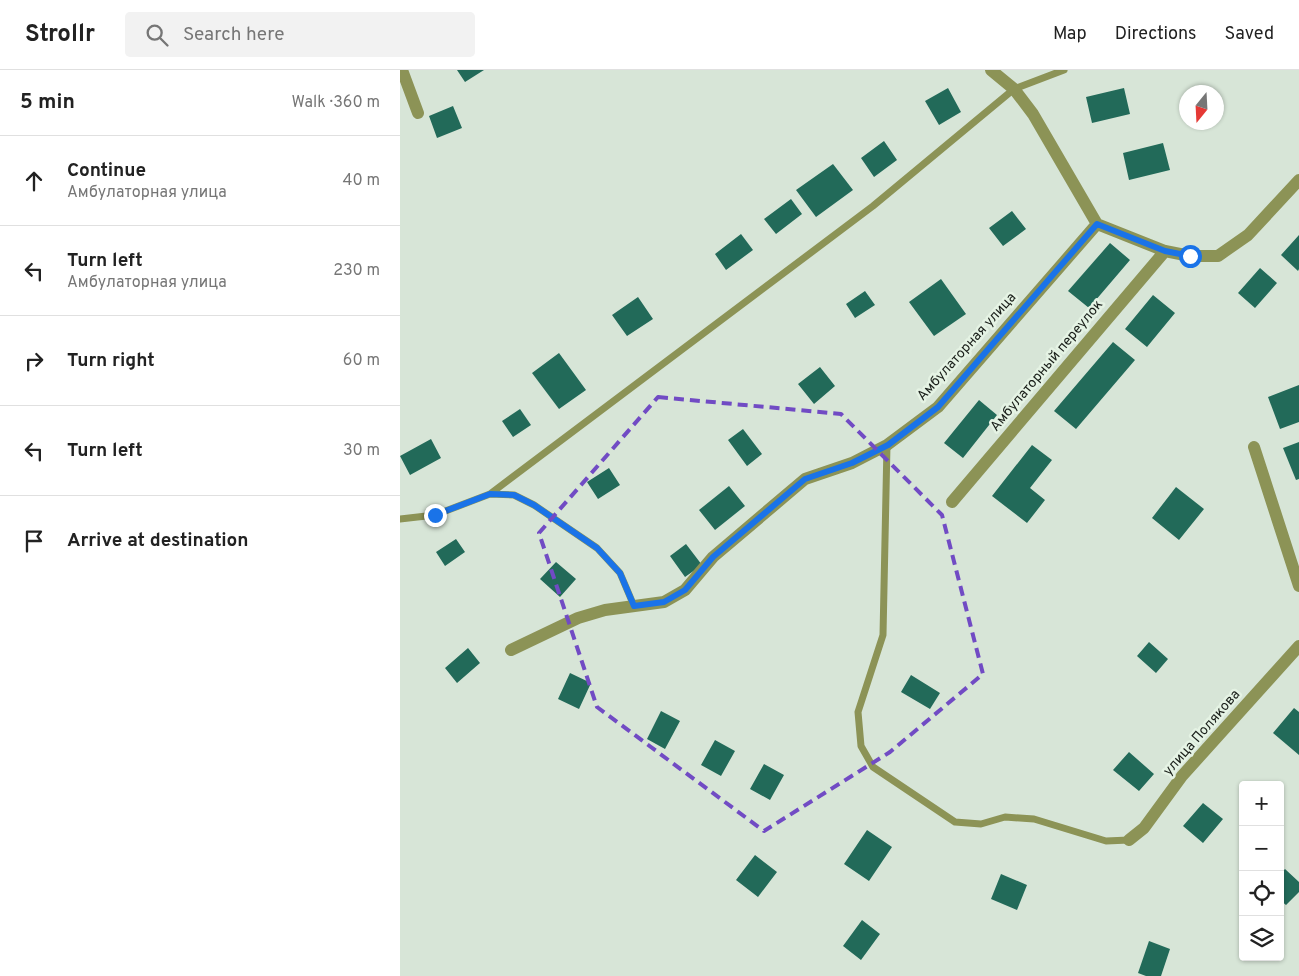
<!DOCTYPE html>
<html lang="en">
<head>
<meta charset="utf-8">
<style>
  body { margin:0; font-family:Overpass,sans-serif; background:#f2f2f2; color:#222 }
  .controls { position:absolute; right:15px; bottom:15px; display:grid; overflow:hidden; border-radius:5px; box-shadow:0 1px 4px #0004 }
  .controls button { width:45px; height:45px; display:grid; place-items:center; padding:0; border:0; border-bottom:1px solid #e0e0e0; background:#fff; color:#222; font:25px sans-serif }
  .compass { position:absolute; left:779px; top:15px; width:45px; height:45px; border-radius:50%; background:#fff; box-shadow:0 1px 4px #0004; rotate:198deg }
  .stop { position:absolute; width:15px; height:15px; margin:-11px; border:4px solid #1a73e8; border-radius:50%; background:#fff }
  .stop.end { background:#1a73e8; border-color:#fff; box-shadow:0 1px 5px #0008 }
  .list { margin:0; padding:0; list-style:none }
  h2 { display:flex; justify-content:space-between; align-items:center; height:65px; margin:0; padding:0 20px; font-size:21px }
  h2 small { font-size:16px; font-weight:400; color:#767676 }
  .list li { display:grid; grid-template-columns:32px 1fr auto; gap:15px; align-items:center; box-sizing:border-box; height:90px; padding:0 20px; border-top:1px solid #e0e0e0 }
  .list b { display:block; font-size:19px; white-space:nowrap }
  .list p { margin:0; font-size:16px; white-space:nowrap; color:#767676 }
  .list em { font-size:16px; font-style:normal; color:#767676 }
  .icon { flex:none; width:28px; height:28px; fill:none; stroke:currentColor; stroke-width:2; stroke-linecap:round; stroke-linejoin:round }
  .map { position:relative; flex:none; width:899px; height:906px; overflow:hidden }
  header { display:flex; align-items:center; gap:30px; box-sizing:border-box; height:70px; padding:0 25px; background:#fff; border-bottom:1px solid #e0e0e0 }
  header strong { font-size:24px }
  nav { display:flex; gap:28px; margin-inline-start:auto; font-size:18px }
  .search { width:350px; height:45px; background:#f2f2f2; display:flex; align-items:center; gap:12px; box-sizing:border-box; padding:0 18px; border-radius:5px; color:#767676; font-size:19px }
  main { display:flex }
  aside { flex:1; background:#fff }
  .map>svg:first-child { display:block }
  .building { fill:#226a59 }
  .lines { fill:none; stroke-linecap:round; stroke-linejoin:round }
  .lane { stroke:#8c9356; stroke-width:7 }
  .street { stroke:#8c9356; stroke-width:12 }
  .route { stroke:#1a73e8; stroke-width:6 }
  .marked { fill:none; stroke:#714bc4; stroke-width:4; stroke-dasharray:10 6; stroke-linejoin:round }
  .labels { text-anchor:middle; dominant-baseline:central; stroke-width:5; stroke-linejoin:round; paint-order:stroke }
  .street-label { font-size:14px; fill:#191e19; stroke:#e5f3e4 }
</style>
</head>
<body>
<header>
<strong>Strollr</strong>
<div class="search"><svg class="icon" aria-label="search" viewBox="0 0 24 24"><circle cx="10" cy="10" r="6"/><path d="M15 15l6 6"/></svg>Search here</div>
<nav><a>Map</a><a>Directions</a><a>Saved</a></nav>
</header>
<main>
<aside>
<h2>5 min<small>Walk · 360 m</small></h2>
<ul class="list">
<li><svg class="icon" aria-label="ahead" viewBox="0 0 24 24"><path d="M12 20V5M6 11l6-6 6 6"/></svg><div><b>Continue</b><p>Амбулаторная улица</p></div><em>40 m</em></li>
<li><svg class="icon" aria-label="left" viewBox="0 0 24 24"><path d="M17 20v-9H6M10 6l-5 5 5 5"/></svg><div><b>Turn left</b><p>Амбулаторная улица</p></div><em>230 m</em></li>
<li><svg class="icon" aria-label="right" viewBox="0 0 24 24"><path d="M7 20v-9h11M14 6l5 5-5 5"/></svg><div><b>Turn right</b></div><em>60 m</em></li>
<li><svg class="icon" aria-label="left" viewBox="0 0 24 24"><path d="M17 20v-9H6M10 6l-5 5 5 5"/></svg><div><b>Turn left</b></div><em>30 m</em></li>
<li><svg class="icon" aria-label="arrive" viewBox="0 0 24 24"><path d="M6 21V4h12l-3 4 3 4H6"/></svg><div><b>Arrive at destination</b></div></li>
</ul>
</aside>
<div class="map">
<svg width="899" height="906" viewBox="0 0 899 906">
  <rect width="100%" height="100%" fill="#d7e5d7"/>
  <!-- building -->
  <path class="building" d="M57 0H84L65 12Z
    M548 18 561 42 539 55 525 31Z
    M724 18 730 44 692 53 686 27Z
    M53 36 62 58 37 68 29 46Z
    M484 71 497 90 474 107 461 88Z
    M763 73 770 100 729 110 723 83Z
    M433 94 453 120 416 147 396 120Z
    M391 129 402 144 376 164 364 149Z
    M612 141 626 159 603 176 589 158Z
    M341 164 353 180 326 200 315 184Z
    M899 165V199L898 201 881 185Z
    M710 173 730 190 689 238 668 221Z
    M860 198 877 213 855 238 838 223Z
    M541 209 566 244 534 266 509 232Z
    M465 221 475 235 455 248 446 234Z
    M753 225 775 243 747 277 725 259Z
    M238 227 253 249 227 266 212 245Z
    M713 272 735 290 676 359 654 341Z
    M159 283 186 320 159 339 132 303Z
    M420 297 435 316 414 334 398 314Z
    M899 315V352L880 359 868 327Z
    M579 330 597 345 563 388 544 373Z
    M120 339 131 355 113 367 102 351Z
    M343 359 362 384 347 396 328 370Z
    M31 369 41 388 10 405 0 386Z
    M899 372V409L896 410 883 378Z
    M632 375 652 390 630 418 645 430 627 453 592 426Z
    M209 398 220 415 198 429 187 412Z
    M329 416 345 436 315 460 299 440Z
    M776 417 804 439 779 470 752 448Z
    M56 469 65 482 45 496 36 482Z
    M286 474 302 495 285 507 270 486Z
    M156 492 176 509 160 527 140 509Z
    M749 572 768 589 756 603 737 586Z
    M68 578 80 593 57 613 45 598Z
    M170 603 191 613 179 639 158 629Z
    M511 605 540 623 530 639 501 622Z
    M894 638 899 642V685L873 663Z
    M261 641 280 651 265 679 247 669Z
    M315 670 335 681 321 706 301 695Z
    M729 682 754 704 739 721 713 700Z
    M364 694 384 705 370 730 350 719Z
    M803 733 823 749 803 773 783 756Z
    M467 760 492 777 469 811 444 794Z
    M355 785 377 802 358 827 336 810Z
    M885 799 899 812V822L886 835 880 830V804Z
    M601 804 627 815 617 840 591 829Z
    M462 850 480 864 461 890 443 876Z
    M749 871 770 879 761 906H746L738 903Z"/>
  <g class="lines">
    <!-- lane -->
    <path class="lane" d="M487 375 483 565 458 642 461 676 473 697 555 752 581 754 605 747 634 749 706 771 729 770
      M90 424 473 136 614 19 664 0
      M0 449 35 445 90 424 114 425 134 435 197 478 220 503 234 536"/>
    <!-- street -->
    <path class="street" d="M2 0 18 43
      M591 0 614 19 633 44 697 154
      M854 377 899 516
      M552 432 765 181
      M111 580 178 548 205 540 264 532 285 520 313 487 405 409 452 393 487 375 538 337 697 154 765 181 790 186H818L848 165 899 110
      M729 770 744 758 782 706 899 576"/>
  </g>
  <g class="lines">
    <!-- route -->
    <path class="route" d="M35 445 90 424 114 425 134 435 197 478 220 503 234 536 264 532 285 520 313 487 405 409 452 393 488 375 538 337 697 154 765 181 790 186"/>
  </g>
  <!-- marked area -->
  <path class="marked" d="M258 327 441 344 542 445 583 604 490 682 364 761 197 637 139 463Z"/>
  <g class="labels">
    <!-- street labels -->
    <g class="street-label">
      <text transform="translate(567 277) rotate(-48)">Амбулаторная улица</text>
      <text transform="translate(647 296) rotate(-50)">Амбулаторный переулок</text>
      <text transform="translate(802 663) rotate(-49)">улица Полякова</text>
    </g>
  </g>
</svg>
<div class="controls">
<button>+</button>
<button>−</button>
<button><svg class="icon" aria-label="locate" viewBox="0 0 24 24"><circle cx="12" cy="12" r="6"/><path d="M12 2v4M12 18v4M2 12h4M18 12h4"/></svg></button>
<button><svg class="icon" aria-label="layers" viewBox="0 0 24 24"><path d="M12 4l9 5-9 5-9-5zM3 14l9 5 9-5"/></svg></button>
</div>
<svg class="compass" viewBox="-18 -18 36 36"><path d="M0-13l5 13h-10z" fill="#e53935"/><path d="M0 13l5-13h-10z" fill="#767676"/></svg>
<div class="stop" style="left:790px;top:186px"></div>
<div class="stop end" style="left:35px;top:445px"></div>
</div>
</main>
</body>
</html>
